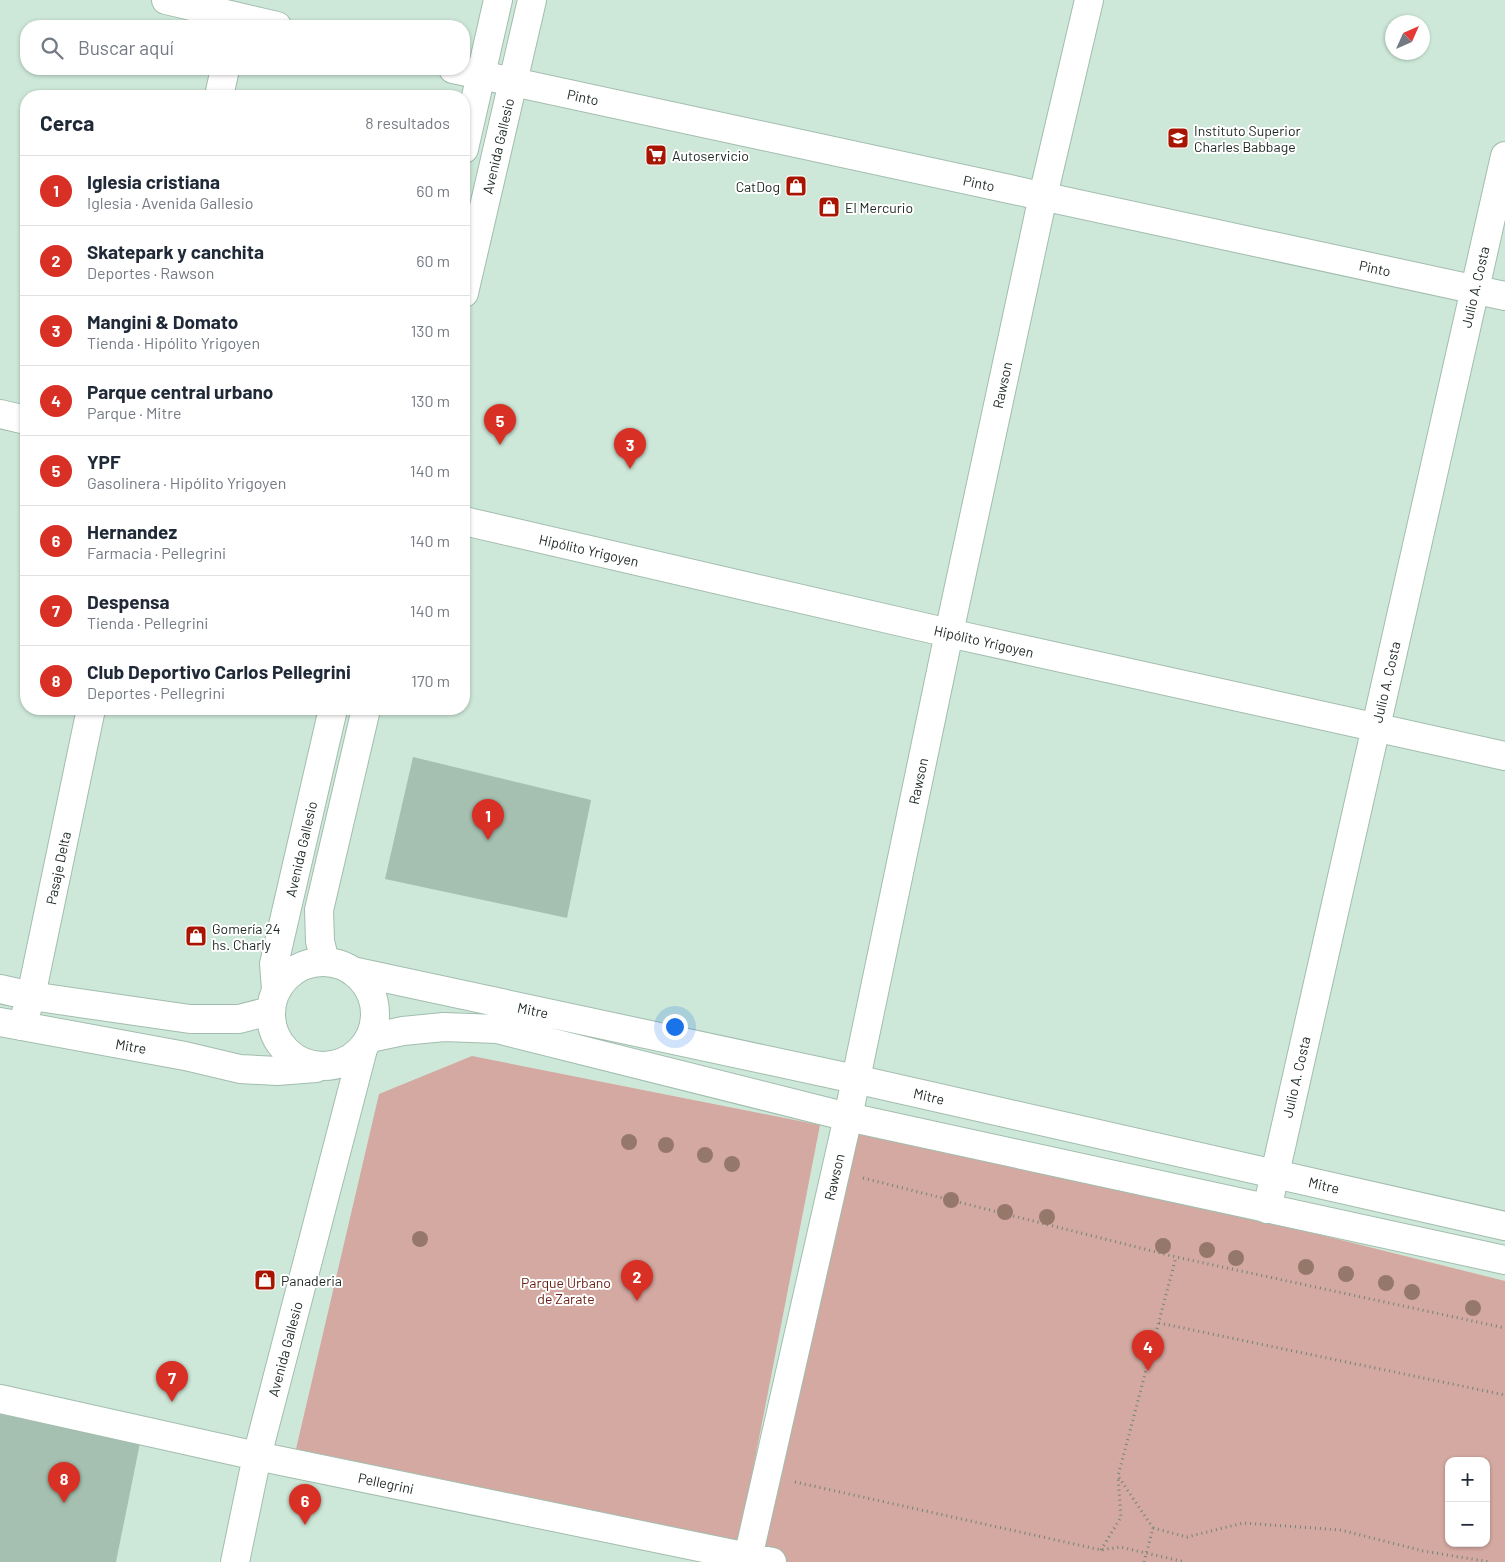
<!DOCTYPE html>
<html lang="es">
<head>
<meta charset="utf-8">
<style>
  body { margin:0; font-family:Barlow,sans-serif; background:#f2f2f3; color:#1f2937 }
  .controls { position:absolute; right:15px; bottom:15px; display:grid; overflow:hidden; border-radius:10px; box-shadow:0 1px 4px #0004 }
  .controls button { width:45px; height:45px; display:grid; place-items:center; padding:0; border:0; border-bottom:1px solid #e0e1e3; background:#fff; color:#1f2937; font:25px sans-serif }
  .compass { position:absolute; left:1385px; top:15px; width:45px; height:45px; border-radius:50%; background:#fff; box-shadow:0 1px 4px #0004; rotate:45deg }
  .you { position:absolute; left:674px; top:1026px; width:18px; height:18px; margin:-12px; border:4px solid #fff; border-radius:50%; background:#1a73e8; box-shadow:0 0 0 8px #1a73e833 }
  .badge { display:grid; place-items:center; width:32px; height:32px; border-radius:50%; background:#d93025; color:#fff; font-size:16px; font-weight:700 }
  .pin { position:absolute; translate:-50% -41px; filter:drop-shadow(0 1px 2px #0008) }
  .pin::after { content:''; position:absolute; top:26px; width:18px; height:15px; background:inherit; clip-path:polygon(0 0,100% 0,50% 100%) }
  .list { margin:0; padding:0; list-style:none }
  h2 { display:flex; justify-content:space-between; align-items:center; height:65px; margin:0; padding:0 20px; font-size:21px }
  h2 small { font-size:16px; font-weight:400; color:#747a83 }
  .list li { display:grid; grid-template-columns:32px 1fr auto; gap:15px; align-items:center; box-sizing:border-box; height:70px; padding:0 20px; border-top:1px solid #e0e1e3 }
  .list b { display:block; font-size:19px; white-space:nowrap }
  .list p { margin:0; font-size:16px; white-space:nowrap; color:#747a83 }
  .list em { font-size:16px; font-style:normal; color:#747a83 }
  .icon { flex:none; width:28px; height:28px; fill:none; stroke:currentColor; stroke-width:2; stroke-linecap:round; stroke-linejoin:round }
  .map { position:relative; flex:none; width:1505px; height:1562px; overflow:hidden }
  .search { position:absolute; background:#fff; box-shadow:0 1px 4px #0004; left:20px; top:20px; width:450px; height:55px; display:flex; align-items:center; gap:12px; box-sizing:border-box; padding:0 18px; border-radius:20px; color:#747a83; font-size:19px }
  .panel { position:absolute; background:#fff; box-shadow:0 1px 4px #0004; left:20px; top:90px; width:450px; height:625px; border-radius:20px }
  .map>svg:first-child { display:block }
  .green { fill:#d4a9a1; fill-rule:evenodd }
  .building { fill:#a5c0b0 }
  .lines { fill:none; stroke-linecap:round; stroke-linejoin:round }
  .minor-casing { stroke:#a2bdae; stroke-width:30 }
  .major-casing { stroke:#a2bdae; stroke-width:30 }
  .path { stroke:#718378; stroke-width:3; stroke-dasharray:1 4; stroke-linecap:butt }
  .minor { stroke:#fff; stroke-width:28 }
  .major { stroke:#fff; stroke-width:28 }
  .tree { fill:#96786b }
  .labels { text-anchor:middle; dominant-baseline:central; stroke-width:4; stroke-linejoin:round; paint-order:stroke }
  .street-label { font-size:14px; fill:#1d2721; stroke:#fff }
  .poi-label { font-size:14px; fill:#1d2721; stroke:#fff; text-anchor:start }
  .park-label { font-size:14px; fill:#691d12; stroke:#fff }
</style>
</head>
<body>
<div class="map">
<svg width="1505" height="1562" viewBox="0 0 1505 1562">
  <rect width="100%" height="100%" fill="#cde8d8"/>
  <!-- green -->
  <path class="green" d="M472 1056 820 1125 739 1541 296 1449 379 1094Z
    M848 1117 1505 1281V1562H774L748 1557ZM1449 1461H1486V1543H1449Z"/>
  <!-- building -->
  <path class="building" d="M413 757 591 800 567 918 385 879Z
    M0 1414 140 1443 116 1562H0Z"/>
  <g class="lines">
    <!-- minor casing -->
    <g class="minor-casing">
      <path id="minor" d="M166 0 277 26
        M453 69 1505 296
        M219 96 225 69
        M0 414 26 420
        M464 521 949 633 1505 756
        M22 1026 31 996 91 709
        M1267 1209 1505 156
        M0 1399 257 1456 772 1562
        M235 1562 257 1456 363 1049
        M747 1562 848 1117 949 633 1043 196 1089 0"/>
    </g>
    <!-- major casing -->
    <g class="major-casing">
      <path id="major" d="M464 149 498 0
        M464 293 532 0
        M271 1014a52 52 0 1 1 104 0a52 52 0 1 1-104 0Z
        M325 962 320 941 319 910 366 709
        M352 971 855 1079 1505 1226
        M0 989 31 996 190 1019H239L270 1011
        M276 989 274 964 333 709
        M0 1022 185 1056 240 1069 277 1071 316 1068
        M370 1038 403 1031 444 1027 497 1029 848 1117 1505 1260"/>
    </g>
    <!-- path -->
    <path class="path" d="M863 1178 1176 1257 1505 1328
      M1159 1323 1505 1395
      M795 1482 1101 1550 1120 1547 1185 1562
      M1153 1528 1187 1537 1243 1523 1341 1530 1423 1551 1490 1562
      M1101 1550 1121 1517 1118 1476
      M1144 1562 1153 1528 1118 1476 1176 1257"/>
    <!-- minor -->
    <use href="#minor" class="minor"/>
    <!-- major -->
    <use href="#major" class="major"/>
  </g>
  <!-- trees -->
  <g class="tree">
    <circle cx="629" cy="1142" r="8"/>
    <circle cx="666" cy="1145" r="8"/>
    <circle cx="705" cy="1155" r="8"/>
    <circle cx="732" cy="1164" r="8"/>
    <circle cx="951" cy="1200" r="8"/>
    <circle cx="1005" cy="1212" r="8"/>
    <circle cx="1047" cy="1217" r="8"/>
    <circle cx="420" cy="1239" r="8"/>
    <circle cx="1163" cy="1246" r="8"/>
    <circle cx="1207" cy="1250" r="8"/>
    <circle cx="1236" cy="1258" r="8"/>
    <circle cx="1306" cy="1267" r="8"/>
    <circle cx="1346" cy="1274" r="8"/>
    <circle cx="1386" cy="1283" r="8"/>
    <circle cx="1412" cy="1292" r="8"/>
    <circle cx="1473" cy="1308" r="8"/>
  </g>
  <!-- icons -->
  <defs>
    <g id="university-square" transform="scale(1.125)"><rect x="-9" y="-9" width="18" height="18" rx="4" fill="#a71500" stroke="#fff"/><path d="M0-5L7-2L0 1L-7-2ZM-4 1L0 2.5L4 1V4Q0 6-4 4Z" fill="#fff"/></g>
    <g id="supermarket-square" transform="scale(1.125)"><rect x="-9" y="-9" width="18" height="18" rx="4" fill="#a71500" stroke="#fff"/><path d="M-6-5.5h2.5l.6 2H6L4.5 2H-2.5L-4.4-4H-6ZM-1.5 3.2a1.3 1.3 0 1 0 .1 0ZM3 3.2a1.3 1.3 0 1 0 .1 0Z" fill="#fff"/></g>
    <g id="shop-square" transform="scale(1.125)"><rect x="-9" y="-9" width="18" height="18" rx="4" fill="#a71500" stroke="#fff"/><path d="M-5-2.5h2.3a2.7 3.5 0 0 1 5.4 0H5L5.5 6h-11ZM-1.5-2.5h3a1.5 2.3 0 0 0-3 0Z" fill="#fff"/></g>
  </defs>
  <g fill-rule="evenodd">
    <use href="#university-square" x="1178" y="138"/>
    <use href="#supermarket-square" x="656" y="155"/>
    <use href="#shop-square" x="796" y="186"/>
    <use href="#shop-square" x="829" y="207"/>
    <use href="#shop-square" x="196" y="936"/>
    <use href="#shop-square" x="265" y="1280"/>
  </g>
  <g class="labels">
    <!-- street labels -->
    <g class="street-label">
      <text transform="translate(583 97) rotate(12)">Pinto</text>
      <text transform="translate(498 146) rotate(-77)">Avenida Gallesio</text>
      <text transform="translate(979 183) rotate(12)">Pinto</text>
      <text transform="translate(1375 268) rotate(12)">Pinto</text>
      <text transform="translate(1475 287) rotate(-77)">Julio A. Costa</text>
      <text transform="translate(1002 385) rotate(-78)">Rawson</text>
      <text transform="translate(589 550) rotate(13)">Hipólito Yrigoyen</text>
      <text transform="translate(984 641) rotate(13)">Hipólito Yrigoyen</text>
      <text transform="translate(1386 682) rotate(-77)">Julio A. Costa</text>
      <text transform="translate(918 781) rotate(-78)">Rawson</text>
      <text transform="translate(301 849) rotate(-77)">Avenida Gallesio</text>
      <text transform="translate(58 868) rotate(-78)">Pasaje Delta</text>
      <text transform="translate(533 1010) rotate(12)">Mitre</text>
      <text transform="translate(131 1046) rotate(10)">Mitre</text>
      <text transform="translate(1296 1077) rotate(-77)">Julio A. Costa</text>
      <text transform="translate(929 1096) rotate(13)">Mitre</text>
      <text transform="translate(834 1177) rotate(-77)">Rawson</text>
      <text transform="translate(1324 1185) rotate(13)">Mitre</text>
      <text transform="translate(285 1349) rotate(-75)">Avenida Gallesio</text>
      <text transform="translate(386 1483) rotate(12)">Pellegrini</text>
    </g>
    <!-- poi labels -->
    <g class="poi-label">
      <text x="1194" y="130">Instituto Superior<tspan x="1194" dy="16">Charles Babbage</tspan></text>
      <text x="672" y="155">Autoservicio</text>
      <text x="780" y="186" text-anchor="end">CatDog</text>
      <text x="845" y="207">El Mercurio</text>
      <text x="212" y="928">Gomería 24<tspan x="212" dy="16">hs. Charly</tspan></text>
      <text x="281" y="1280">Panaderia</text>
    </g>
    <!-- park labels -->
    <g class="park-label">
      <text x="566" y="1282">Parque Urbano<tspan x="566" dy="16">de Zarate</tspan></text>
    </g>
  </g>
</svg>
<div class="controls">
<button>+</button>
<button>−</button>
</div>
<svg class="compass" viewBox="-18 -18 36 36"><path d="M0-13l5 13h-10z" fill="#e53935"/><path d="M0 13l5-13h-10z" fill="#747a83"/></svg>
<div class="you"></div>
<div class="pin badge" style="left:488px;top:840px">1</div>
<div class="pin badge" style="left:637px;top:1301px">2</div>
<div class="pin badge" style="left:630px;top:469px">3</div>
<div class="pin badge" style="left:1148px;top:1371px">4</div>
<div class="pin badge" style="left:500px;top:445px">5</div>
<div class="pin badge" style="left:305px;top:1525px">6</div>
<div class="pin badge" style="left:172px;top:1402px">7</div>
<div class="pin badge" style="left:64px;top:1503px">8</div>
<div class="search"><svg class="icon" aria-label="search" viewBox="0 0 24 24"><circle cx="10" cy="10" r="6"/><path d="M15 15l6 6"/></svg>Buscar aquí</div>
<section class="panel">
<h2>Cerca<small>8 resultados</small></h2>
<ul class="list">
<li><span class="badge">1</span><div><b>Iglesia cristiana</b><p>Iglesia · Avenida Gallesio</p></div><em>60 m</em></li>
<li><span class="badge">2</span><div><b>Skatepark y canchita</b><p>Deportes · Rawson</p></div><em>60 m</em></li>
<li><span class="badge">3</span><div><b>Mangini &amp; Domato</b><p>Tienda · Hipólito Yrigoyen</p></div><em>130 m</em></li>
<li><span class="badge">4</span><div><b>Parque central urbano</b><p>Parque · Mitre</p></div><em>130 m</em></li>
<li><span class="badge">5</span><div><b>YPF</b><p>Gasolinera · Hipólito Yrigoyen</p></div><em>140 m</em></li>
<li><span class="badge">6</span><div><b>Hernandez</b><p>Farmacia · Pellegrini</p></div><em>140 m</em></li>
<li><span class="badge">7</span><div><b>Despensa</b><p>Tienda · Pellegrini</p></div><em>140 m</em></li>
<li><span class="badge">8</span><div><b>Club Deportivo Carlos Pellegrini</b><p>Deportes · Pellegrini</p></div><em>170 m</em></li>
</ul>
</section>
</div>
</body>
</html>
